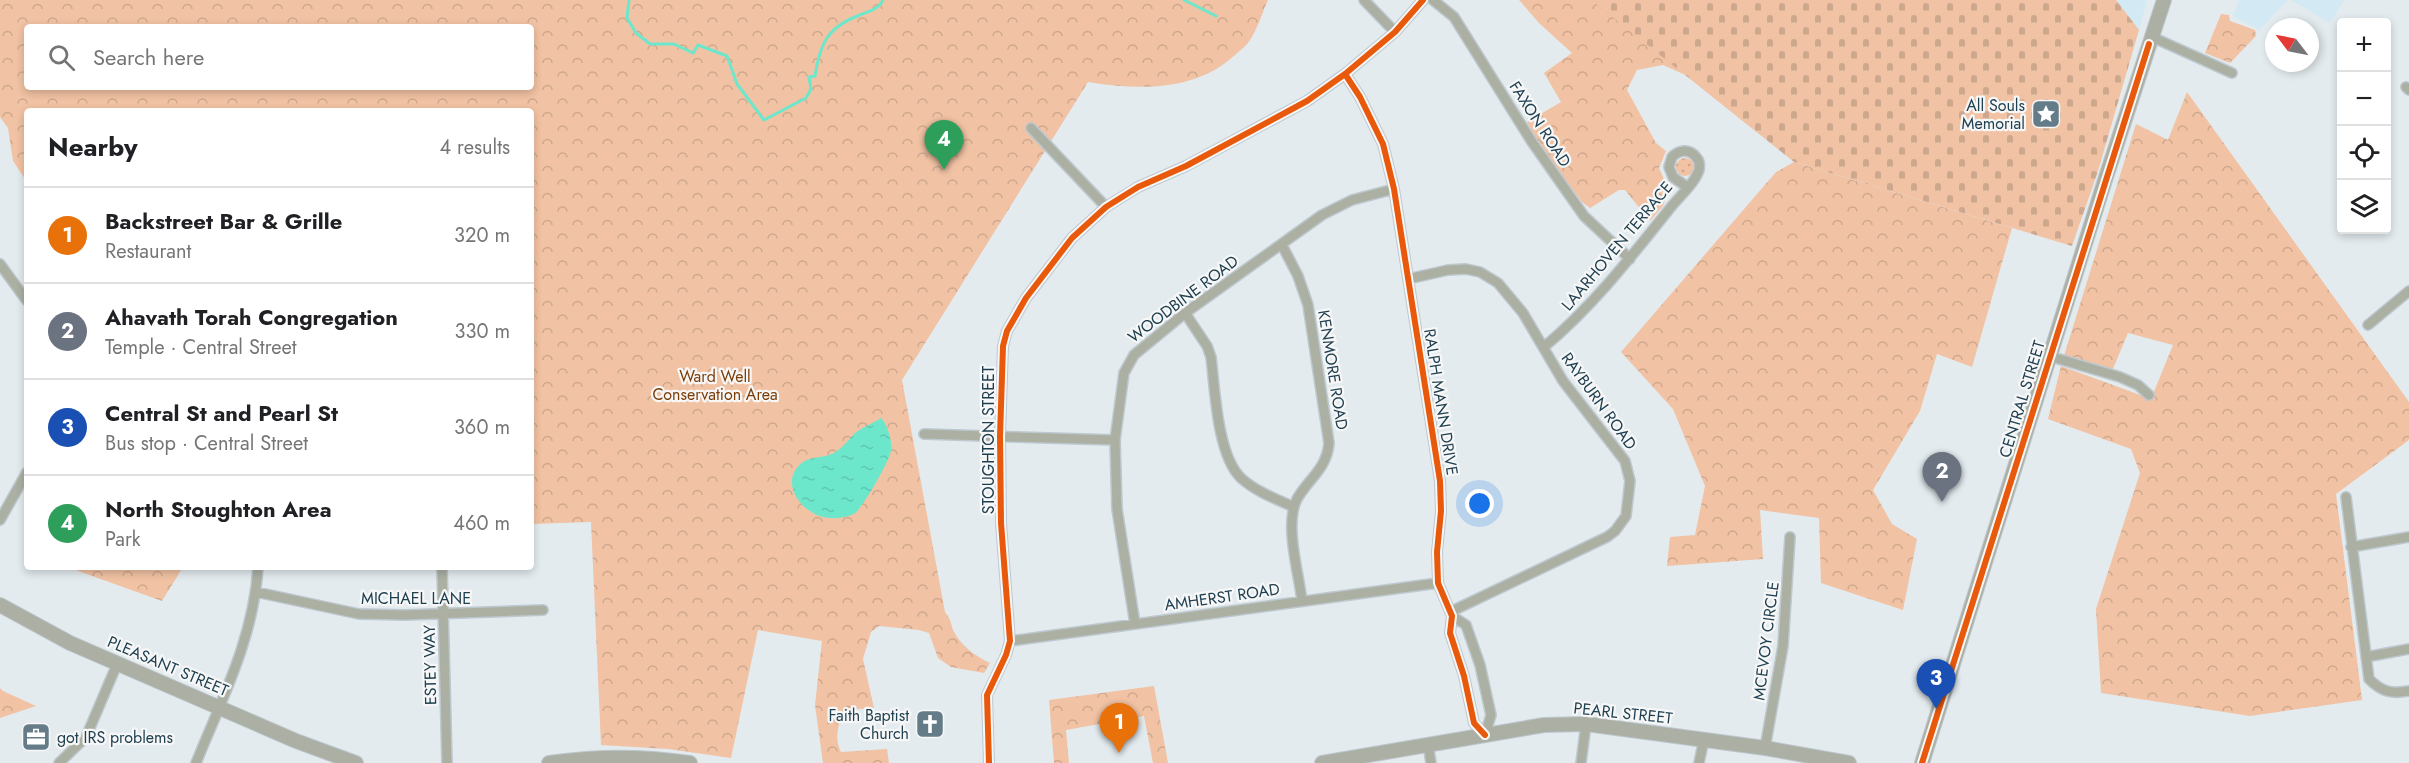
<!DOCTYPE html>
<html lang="en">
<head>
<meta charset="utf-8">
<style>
  body { margin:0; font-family:Jost,sans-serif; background:#f2f2f2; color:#202124 }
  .controls { position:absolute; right:18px; top:18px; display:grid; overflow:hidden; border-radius:6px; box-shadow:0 3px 9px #0003 }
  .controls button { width:54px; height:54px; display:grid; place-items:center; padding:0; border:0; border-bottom:2px solid #e0e0e0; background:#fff; color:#202124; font:30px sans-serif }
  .compass { position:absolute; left:2265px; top:18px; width:54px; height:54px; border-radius:50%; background:#fff; box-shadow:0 3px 9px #0003; rotate:302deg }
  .you { position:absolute; left:1480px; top:504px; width:21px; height:21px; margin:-15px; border:4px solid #fff; border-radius:50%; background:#1a73e8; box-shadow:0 0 0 9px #1a73e833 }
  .badge { display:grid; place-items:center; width:39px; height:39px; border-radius:50%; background:#647c88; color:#fff; font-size:20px; font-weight:700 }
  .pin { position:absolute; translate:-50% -50px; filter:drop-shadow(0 2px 3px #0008) }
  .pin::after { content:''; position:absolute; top:32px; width:21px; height:18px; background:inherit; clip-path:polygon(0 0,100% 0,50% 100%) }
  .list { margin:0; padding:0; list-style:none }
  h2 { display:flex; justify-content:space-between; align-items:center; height:78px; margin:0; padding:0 24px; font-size:26px }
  h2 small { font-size:20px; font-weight:400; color:#757577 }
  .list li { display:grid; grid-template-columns:39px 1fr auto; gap:18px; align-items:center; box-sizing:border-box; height:96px; padding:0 24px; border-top:2px solid #e0e0e0 }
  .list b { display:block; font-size:22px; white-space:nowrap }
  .list p { margin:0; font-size:20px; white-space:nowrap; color:#757577 }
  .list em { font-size:20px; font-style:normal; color:#757577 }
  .icon { flex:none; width:33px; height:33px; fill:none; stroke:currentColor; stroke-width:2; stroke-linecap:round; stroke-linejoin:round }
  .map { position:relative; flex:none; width:2409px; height:763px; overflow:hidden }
  .search { position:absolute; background:#fff; box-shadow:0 3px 9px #0003; left:24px; top:24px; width:510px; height:66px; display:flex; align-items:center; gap:15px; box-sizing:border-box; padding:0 21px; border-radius:6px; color:#757577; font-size:22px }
  .panel { position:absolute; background:#fff; box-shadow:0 3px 9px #0003; left:24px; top:108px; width:510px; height:462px; border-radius:6px }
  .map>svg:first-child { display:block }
  .built { fill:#d3e9f4 }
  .grass { fill:url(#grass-dots) }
  .forest { fill:url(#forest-crowns); fill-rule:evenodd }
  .cemetery { fill:url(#cemetery-stones) }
  .water { fill:url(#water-ripples) }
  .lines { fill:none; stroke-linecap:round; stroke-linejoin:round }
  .stream { stroke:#6de7cc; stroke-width:3 }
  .minor-casing { stroke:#bdc8cf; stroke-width:12 }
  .secondary-casing { stroke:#bdc8cf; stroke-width:16 }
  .minor { stroke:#acb0a3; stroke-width:9 }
  .secondary { stroke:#acb0a4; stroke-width:14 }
  .cycleway-casing { stroke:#f7f7f7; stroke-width:10 }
  .cycleway { stroke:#e8590c; stroke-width:6 }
  .labels { text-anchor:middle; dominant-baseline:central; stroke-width:4.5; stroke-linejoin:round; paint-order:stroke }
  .poi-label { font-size:16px; fill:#1f4051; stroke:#f7f7f7; text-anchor:end }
  .street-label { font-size:16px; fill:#1f4051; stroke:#f7f7f7 }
  .park-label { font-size:16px; fill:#7b3c06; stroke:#f7f7f7 }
</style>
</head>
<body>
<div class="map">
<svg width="2409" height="763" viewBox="0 0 2409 763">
  <defs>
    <pattern id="grass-dots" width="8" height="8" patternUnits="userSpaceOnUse" patternTransform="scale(1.5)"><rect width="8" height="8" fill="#f1c2a3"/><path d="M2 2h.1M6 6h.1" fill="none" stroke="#cea88e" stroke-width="1.8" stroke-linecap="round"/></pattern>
    <pattern id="forest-crowns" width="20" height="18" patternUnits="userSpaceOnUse" patternTransform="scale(1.5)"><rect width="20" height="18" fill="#f1c2a3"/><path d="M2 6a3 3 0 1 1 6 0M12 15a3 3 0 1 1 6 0" fill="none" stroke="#cea88e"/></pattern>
    <pattern id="cemetery-stones" width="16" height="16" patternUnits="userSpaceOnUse" patternTransform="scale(1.5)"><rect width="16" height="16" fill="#f1c2a3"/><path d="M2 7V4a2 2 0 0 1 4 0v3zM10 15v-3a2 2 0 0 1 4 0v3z" fill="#cea88e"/></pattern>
    <pattern id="water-ripples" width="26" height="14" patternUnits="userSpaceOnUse" patternTransform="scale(1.5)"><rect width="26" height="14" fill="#6de7cc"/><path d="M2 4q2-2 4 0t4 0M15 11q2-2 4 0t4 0" fill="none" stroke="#5ec7b1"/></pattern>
  </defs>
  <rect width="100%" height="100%" fill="#e3ebef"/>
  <!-- built -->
  <path class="built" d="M2116 0H2147L2139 30Z
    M2239 0H2288L2259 30 2233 16Z
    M2291 0H2344L2330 23Z"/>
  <!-- grass -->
  <path class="grass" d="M1676 167a9 9 0 1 1 18 0a9 9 0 1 1-18 0Z"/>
  <!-- forest -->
  <path class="forest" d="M0 0H1268C1262 13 1257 31 1248 43 1245 47 1239 51 1235 55 1195 92 1138 90 1088 82L902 380 945 612C950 618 951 623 953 630 960 645 975 656 990 663L984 673 951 667 938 658 929 633 919 630 879 626 871 632 863 659 874 708 845 710C838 723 834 739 841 752L887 749 889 763H823L815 705 822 641 758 630 731 758 668 749 601 745 591 522 531 524V111H27V182L13 161 8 128 0 117ZM27 27H531V87H27Z
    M1519 0H1828L1699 81 1663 65 1637 70 1627 90 1656 143 1666 151 1659 168 1669 190 1663 206 1650 221 1625 190H1619L1590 208 1582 202 1542 149 1527 122 1561 102 1544 73 1572 53 1539 23Z
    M2221 14 2229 15 2230 21 2255 30 2256 36 2230 63 2205 53Z
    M2187 92 2409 402V440L2336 494 2362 700 2250 716 2101 693 2096 609 2140 473 2131 449 2048 419 2061 366 2151 399 2173 345 2128 333 2112 371 2063 359 2136 124 2168 140Z
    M1794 162 2012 228 1972 367 1937 354 1920 411 1873 490 1892 524 1917 539 1903 610 1821 583 1819 518 1760 510 1763 559 1667 566 1670 537 1695 535 1705 486 1673 409 1621 352 1776 172Z
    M67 567H183L162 601Z
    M1154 686 1168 763H1153L1144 716 1066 730 1069 763H1054L1049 700Z
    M0 688 3 691 36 706 0 718Z"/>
  <!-- cemetery -->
  <path class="cemetery" d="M1591 0H2116L2139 30 2098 171 2072 246 1794 162Z"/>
  <!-- water -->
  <path class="water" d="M881 418C887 423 893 443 891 451 889 462 862 509 854 514 840 520 822 520 810 511 793 500 783 477 803 462 813 456 824 458 834 453 842 448 848 441 854 434 861 428 873 423 881 418Z"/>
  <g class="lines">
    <!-- stream -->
    <path class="stream" d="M629 0 627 18 636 33 650 44H674L693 53 698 45 727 56 737 84 764 120 806 98 811 89 809 77 815 76C820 44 827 27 860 15 869 11 878 10 883 0
      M1184 0 1216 16"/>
    <!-- minor casing -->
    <g class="minor-casing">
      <path id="minor" d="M1364 0 1395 32
        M1433 0 1454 17 1532 142 1584 216 1630 259
        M2152 37 2232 73
        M1345 74 1360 97 1383 144 1394 189 1440 481 1441 511 1437 552 1438 583 1452 616 1450 633 1464 676 1474 723 1485 735
        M2406 87 2409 90
        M1031 128 1106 207
        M1282 245 1298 276 1308 305 1329 443C1327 469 1308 479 1297 499 1284 524 1299 574 1302 601
        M0 264 27 301
        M1408 279 1448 270 1466 269 1480 272 1498 283 1523 313 1563 381 1625 461 1630 481 1626 516 1615 531 1607 537 1450 612
        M1185 313 1207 346 1211 357C1215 389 1217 455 1241 478 1255 491 1276 499 1294 507
        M2368 325 2409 291
        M1544 347C1593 306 1631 257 1671 207 1679 197 1695 183 1699 170 1700 165 1699 160 1696 157 1689 148 1679 150 1672 157L1669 167 1673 177 1687 187
        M2049 356 2120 377 2138 385 2149 395
        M924 434 1115 440
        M2346 497 2369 679C2382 692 2391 694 2409 691
        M0 520 27 472
        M2351 547 2409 537
        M442 567 447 763
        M256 592 359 614 405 615 543 610
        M1452 616 1466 625 1480 665 1491 715 1485 735
        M1135 624 1117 509 1115 440 1124 373 1134 355 1185 313 1322 215 1352 200 1394 189
        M1010 641 1438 583
        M2366 657 2409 649
        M1428 744 1431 763
        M1765 748 1783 646 1790 537
        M59 763 86 737 118 662
        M196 763C222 699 254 637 258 567
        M989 763 987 695 1006 655 1010 641 1001 523 1000 436 1003 346 1007 331 1026 298 1072 238 1106 207 1138 187 1186 166 1307 101 1345 74 1395 32 1423 0
        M1581 763 1586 724
        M1699 763 1704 739"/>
    </g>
    <!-- secondary casing -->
    <g class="secondary-casing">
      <path id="secondary" d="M0 605 70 643 296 741 356 763
        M549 763C599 756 640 756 690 763
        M1322 763 1544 725 1586 724 1765 748 1849 763
        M1922 763 2106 177 2164 0"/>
    </g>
    <!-- minor -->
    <use href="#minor" class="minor"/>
    <!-- secondary -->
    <use href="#secondary" class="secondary"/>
    <!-- cycleway casing -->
    <g class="cycleway-casing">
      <path id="cycleway" d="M1345 74 1360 97 1383 144 1394 189 1440 481 1441 511 1437 552 1438 583 1452 616 1450 633 1464 676 1474 723 1485 735
        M989 763 987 695 1006 655 1010 641 1001 523 1000 436 1003 346 1007 331 1026 298 1072 238 1106 207 1138 187 1186 166 1307 101 1345 74 1395 32 1423 0
        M1922 763 2149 44"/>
    </g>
    <!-- cycleway -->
    <use href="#cycleway" class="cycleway"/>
  </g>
  <!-- icons -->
  <defs>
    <g id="sight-square" transform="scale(1.5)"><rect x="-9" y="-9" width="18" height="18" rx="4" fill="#647c88" stroke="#f7f7f7"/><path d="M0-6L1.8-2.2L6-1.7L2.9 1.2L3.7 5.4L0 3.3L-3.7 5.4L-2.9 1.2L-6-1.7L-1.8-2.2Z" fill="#fff"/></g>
    <g id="church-square" transform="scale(1.5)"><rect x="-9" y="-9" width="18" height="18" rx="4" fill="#647c88" stroke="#f7f7f7"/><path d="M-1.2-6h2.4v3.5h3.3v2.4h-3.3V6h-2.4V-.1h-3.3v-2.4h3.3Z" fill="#fff"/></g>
    <g id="office-square" transform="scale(1.5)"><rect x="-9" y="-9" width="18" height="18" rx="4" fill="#647c88" stroke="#f7f7f7"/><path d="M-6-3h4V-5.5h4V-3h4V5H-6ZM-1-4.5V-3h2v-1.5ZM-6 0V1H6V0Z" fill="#fff"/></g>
  </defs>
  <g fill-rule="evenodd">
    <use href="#sight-square" x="2046" y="114"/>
    <use href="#church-square" x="930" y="724"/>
    <use href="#office-square" x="36" y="737"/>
  </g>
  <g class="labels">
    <!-- poi labels -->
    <g class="poi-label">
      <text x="2025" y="105">All Souls<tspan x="2025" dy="18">Memorial</tspan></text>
      <text x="909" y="715">Faith Baptist<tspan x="909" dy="18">Church</tspan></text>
      <text x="57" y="737" text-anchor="start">got IRS problems</text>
    </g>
    <!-- street labels -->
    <g class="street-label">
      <text transform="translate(1540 124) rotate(57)">FAXON ROAD</text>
      <text transform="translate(1617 246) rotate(-50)">LAARHOVEN TERRACE</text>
      <text transform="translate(1183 299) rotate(-37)">WOODBINE ROAD</text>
      <text transform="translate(1333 370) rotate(81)">KENMORE ROAD</text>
      <text transform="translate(2022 399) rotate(-73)">CENTRAL STREET</text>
      <text transform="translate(1599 401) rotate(54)">RAYBURN ROAD</text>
      <text transform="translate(1441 402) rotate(81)">RALPH MANN DRIVE</text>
      <text transform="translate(988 440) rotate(-90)">STOUGHTON STREET</text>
      <text transform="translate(1222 597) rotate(-8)">AMHERST ROAD</text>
      <text x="416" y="598">MICHAEL LANE</text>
      <text transform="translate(1766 641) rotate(-83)">MCEVOY CIRCLE</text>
      <text transform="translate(430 665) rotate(-91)">ESTEY WAY</text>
      <text transform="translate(168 666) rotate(23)">PLEASANT STREET</text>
      <text transform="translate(1623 713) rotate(6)">PEARL STREET</text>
    </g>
    <!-- park labels -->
    <g class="park-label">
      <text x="715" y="376">Ward Well<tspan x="715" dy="18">Conservation Area</tspan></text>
    </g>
  </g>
</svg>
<div class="controls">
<button>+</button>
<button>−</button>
<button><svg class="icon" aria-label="locate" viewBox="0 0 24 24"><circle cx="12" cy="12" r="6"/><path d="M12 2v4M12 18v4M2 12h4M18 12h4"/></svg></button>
<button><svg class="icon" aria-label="layers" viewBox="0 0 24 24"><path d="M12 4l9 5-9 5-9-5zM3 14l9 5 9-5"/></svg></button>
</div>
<svg class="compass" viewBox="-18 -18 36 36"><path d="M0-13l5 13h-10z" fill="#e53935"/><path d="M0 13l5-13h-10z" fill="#757577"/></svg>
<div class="you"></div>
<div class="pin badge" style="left:1119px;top:753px;background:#e8710a">1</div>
<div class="pin badge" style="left:1942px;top:502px;background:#6b7280">2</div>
<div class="pin badge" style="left:1936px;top:709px;background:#1a4fb4">3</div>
<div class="pin badge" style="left:944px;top:170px;background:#2e9e5b">4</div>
<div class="search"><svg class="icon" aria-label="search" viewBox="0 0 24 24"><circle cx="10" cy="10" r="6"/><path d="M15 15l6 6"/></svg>Search here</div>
<section class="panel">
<h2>Nearby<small>4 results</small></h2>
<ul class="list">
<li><span class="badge" style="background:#e8710a">1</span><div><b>Backstreet Bar &amp; Grille</b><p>Restaurant</p></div><em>320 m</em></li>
<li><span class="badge" style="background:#6b7280">2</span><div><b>Ahavath Torah Congregation</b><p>Temple · Central Street</p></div><em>330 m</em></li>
<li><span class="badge" style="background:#1a4fb4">3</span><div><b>Central St and Pearl St</b><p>Bus stop · Central Street</p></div><em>360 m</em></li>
<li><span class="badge" style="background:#2e9e5b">4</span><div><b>North Stoughton Area</b><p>Park</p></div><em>460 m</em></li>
</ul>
</section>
</div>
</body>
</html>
